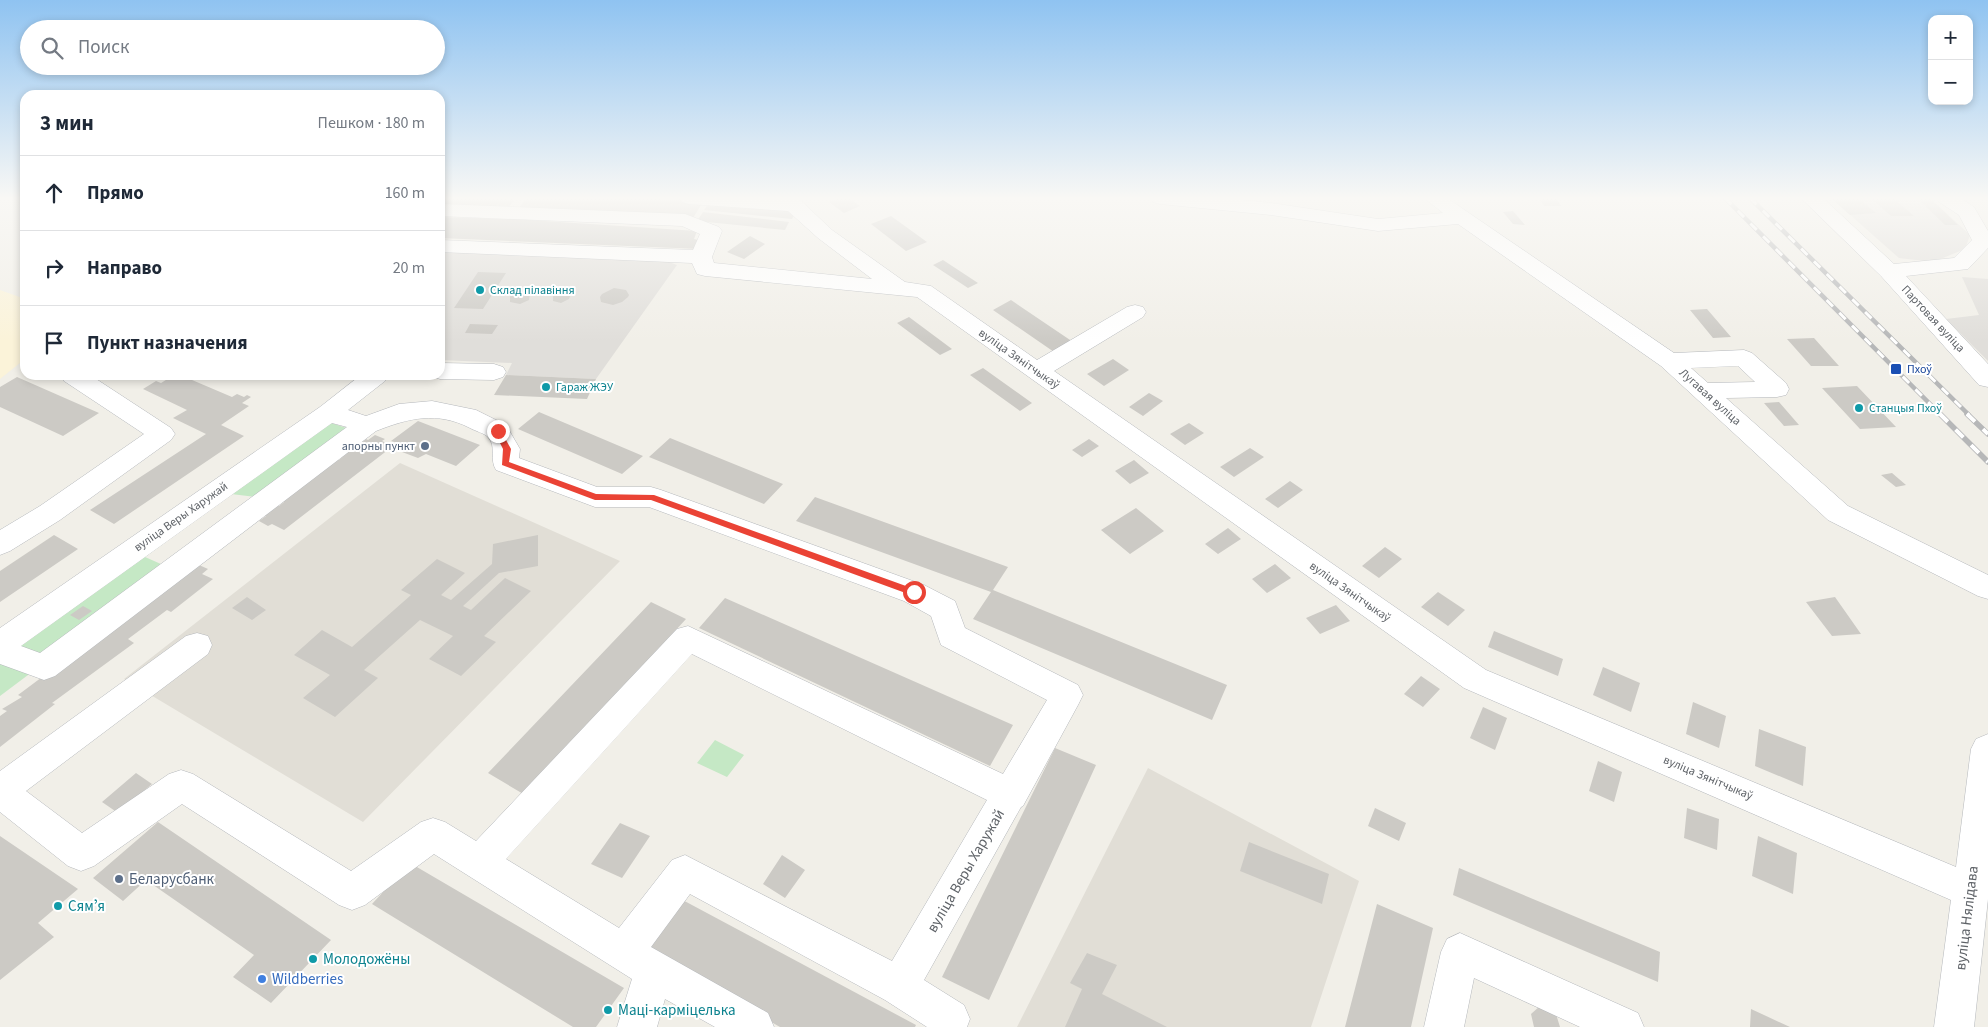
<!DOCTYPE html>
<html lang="ru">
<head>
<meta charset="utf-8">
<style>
  body { margin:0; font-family:"Source Sans 3",sans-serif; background:#f6f6f7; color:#1f2937 }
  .controls { position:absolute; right:15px; top:15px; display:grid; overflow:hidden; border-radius:10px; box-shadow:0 2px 8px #0003 }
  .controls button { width:45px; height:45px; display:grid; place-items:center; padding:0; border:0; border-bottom:1px solid #e0e1e3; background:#fff; color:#1f2937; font:25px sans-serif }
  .stop { position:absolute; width:15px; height:15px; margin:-11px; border:4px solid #ea4335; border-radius:50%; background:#fff }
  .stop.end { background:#ea4335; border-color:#fff; box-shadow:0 1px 5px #0008 }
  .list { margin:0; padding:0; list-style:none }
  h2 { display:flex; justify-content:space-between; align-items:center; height:65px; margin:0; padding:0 20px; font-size:21px }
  h2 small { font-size:16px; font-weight:400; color:#747a83 }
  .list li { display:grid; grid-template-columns:32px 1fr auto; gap:15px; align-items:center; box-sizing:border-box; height:75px; padding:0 20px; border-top:1px solid #e0e1e3 }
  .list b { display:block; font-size:19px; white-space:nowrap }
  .list em { font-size:16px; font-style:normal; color:#747a83 }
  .icon { flex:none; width:28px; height:28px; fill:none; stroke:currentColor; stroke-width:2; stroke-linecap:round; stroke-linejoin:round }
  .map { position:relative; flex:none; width:1988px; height:1027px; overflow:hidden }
  .search { position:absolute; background:#fff; box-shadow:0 2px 8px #0003; left:20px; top:20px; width:425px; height:55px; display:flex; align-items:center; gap:12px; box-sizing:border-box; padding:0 18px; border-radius:28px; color:#747a83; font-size:19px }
  .panel { position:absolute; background:#fff; box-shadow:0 2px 8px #0003; left:20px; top:90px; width:425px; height:290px; border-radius:15px }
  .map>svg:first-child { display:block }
  .industrial { fill:#e0deda }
  .education { fill:#e1ded6 }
  .green { fill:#c5e8c5 }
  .sand { fill:#fbf3d9 }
  .building { fill:#cccac5 }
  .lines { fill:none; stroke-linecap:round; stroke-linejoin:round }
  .minor-casing { stroke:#b5b8bc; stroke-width:1 }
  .minor { fill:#fff; fill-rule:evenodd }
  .rail-far1-casing { stroke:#b6b7b8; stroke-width:4.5 }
  .rail-casing { stroke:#b6b7b8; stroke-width:5.5 }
  .rail-far1 { stroke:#fff; stroke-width:3; stroke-dasharray:9; stroke-linecap:butt }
  .rail { stroke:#fff; stroke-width:4; stroke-dasharray:11; stroke-linecap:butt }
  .route { fill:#ea4335 }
  .culture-dot { fill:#0f9aa8; stroke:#fff; stroke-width:2 }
  .transit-dot { fill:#1a4fb4; stroke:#fff; stroke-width:2 }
  .service-dot { fill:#5c6f8a; stroke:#fff; stroke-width:2 }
  .shop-dot { fill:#3f7fe0; stroke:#fff; stroke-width:2 }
  .labels { text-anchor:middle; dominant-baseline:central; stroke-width:4; stroke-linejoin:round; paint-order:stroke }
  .culture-label { font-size:12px; fill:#0d838f; stroke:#fff; text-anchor:start }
  .street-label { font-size:12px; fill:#5f6368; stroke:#fff }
  .transit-label { font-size:12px; fill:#164399; stroke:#fff; text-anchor:start }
  .service-label { font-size:12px; fill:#4e5e75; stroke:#fff; text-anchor:end }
  .near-street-label { font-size:15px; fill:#5f6368; stroke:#fff }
  .near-service-label { font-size:15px; fill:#4e5e75; stroke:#fff; text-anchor:start }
  .near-culture-label { font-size:15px; fill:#0d838f; stroke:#fff; text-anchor:start }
  .near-shop-label { font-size:15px; fill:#366cbe; stroke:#fff; text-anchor:start }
</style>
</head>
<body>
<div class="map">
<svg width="1988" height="1027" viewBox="0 0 1988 1027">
  <rect width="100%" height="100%" fill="#f1efe8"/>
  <!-- industrial -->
  <path class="industrial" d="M1831 198H1930L1970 235 1965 249 1933 262 1899 258Z
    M440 251 661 259 677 265 596 379 506 375 512 363 440 360Z
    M1962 277 1988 279V361L1946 319 1979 315Z"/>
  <!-- education -->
  <path class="education" d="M400 463 620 561 363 822 124 679Z
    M1148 768 1359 881 1311 1027H1017Z"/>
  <!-- green -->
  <path class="green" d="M325 421 359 432 256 497 231 494 145 557 170 568 42 653 23 651 11 643Z
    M0 660 32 672 0 696Z
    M715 740 744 755 727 777 697 763Z"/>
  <!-- sand -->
  <path class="sand" d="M0 290 25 299V359L0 379Z"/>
  <!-- building -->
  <path class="building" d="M440 198H516L507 209 440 204Z
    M526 198H647L703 202 693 218 520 207Z
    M838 198H849L860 206 844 213 829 202Z
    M1539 198H1556L1561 206H1544Z
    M1831 198H1858L1876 213 1850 215Z
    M1871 198H1893L1914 216H1891Z
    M1917 198H1930L1958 225H1945Z
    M710 202 796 212 792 219 704 210Z
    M1513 211 1525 225 1513 224 1503 212Z
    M703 212 789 222 785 230 697 221Z
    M891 216 927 242 906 251 871 224Z
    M440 217 514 219 697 231 694 239 703 241 699 249 440 238Z
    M750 236 765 244 744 259 727 252Z
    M943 260 978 283 968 288 933 265Z
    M478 272 506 273 483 309 454 308Z
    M614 288 626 290 629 295 628 297 622 302 613 305 601 302 600 297 602 294Z
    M523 292 530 294 529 300 520 304 510 302V296Z
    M564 292 571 294 569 299 561 303 553 301V296Z
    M1011 300 1076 344 1057 354 993 310Z
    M1707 309 1731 337 1713 338 1690 310Z
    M909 317 952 349 940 355 897 323Z
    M470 324 498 325 492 334 465 333Z
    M1814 338 1839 366H1811L1787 339Z
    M1113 359 1129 370 1104 386 1087 374Z
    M983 368 1032 403 1020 411 970 375Z
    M174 375 181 378 185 377 232 397 237 394 244 397 247 395 251 397 242 403 249 406 221 425 244 436 114 524 90 510 206 434 173 418 187 410 143 389 156 381 161 383Z
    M506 375 596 379 587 399 494 395Z
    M17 377 99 413 63 436 0 407V387Z
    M1857 386 1896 427 1860 429 1822 388Z
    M1149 393 1163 401 1143 416 1129 407Z
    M1779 402 1799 425 1784 426 1764 403Z
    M539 412 643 456 622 474 518 429Z
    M418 421 480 445 456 466 426 454 418 458 394 449 401 444 391 441Z
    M1189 423 1204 433 1185 445 1170 434Z
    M375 435 385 439 382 441 393 446 284 530 272 524 268 526 259 521 266 516 263 515 276 505 279 506 284 502 280 501 291 493 293 494 297 491 294 490 336 459 339 460 349 451 351 452 366 439 368 440Z
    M670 438 783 484 764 504 649 457Z
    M1089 439 1099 446 1082 457 1072 450Z
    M1250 448 1264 457 1234 477 1220 467Z
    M1134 460 1149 473 1130 484 1115 471Z
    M1892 473 1906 485 1896 487 1881 475Z
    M1290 481 1303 490 1278 508 1265 499Z
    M815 497 1008 567 993 590 1227 685 1212 720 973 619 991 592 796 521Z
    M1136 508 1164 531 1130 554 1101 530Z
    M1228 528 1241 539 1218 554 1205 544Z
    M54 535 78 549 0 602V571Z
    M538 535V566L499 573 463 606 471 610 505 578 531 591 484 636 496 642 461 676 429 659 453 636 420 620 364 670 378 678 335 717 303 698 330 675 294 655 322 630 352 647 411 595 401 590 437 559 465 573 441 595 451 600 492 564 493 544Z
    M1385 547 1402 559 1379 578 1362 566Z
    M1275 564 1291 578 1267 593 1252 579Z
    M199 565 208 569 202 574 213 579 171 612 167 610 128 639 134 643 52 703 55 704 0 747V716L7 711 2 709 22 697 18 695 77 651Z
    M1438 592 1465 610 1448 626 1421 607Z
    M247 597 266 610 252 620 232 608Z
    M1835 597 1861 634 1832 636 1806 602Z
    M725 598 1013 725 990 766 699 628Z
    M651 602 686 619 525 795 488 773Z
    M1336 605 1350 621 1320 634 1306 618Z
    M83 606 92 611 79 620 70 615Z
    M1494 631 1563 659 1558 676 1488 647Z
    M1603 667 1640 683 1631 712 1593 695Z
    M1421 676 1440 689 1423 707 1404 694Z
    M1693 702 1726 716 1719 748 1686 734Z
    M1483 707 1507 718 1495 750 1470 738Z
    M1759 729 1806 747 1803 786 1755 766Z
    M1055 748 1096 765 989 1000 942 977Z
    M1598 761 1622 772 1614 802 1589 791Z
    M136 773 152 784 118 813 102 802Z
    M1375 808 1406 823 1399 841 1368 826Z
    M1687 808 1719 819 1717 850 1684 838Z
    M158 822 331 940 271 1003 233 977 254 955 146 880 123 901 93 878Z
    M620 823 650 836 622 878 591 864Z
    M0 836 78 889 38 923 54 937 0 980Z
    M1758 836 1797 853 1793 894 1752 876Z
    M1249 842 1329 874 1322 904 1240 871Z
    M782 855 805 870 785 898 763 884Z
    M410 863 624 988 596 1027H573L372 904Z
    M1459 868 1660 952 1658 982 1453 895Z
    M677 897 916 1025 915 1027H780L640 948Z
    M1377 904 1433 928 1411 1027H1345Z
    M1087 953 1117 965 1102 994 1167 1027H1065L1082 989 1070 983Z
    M1540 1006 1556 1014 1560 1027H1534L1531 1014Z
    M1751 1009 1790 1027H1750Z"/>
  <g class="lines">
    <!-- minor casing -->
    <g class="minor-casing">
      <path id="minor" d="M679 198H798L832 230 905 282 931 286 1037 360 1127 307 1135 305 1143 307 1146 312 1143 317 1054 371 1486 670 1956 867 1971 749 1976 739 1988 734V899L1974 1027H1934L1951 900 1464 688 917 297 705 276 697 274 692 263 440 252V240L693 250 700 234 682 226 440 216V204L685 214 719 227 722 231 712 257 714 263 872 279 818 238 788 211 689 204 682 202Z
        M1150 198H1223L1271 203 1378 219 1443 213 1424 198H1447L1674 353 1744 350 1752 353 1786 383 1789 389 1786 395 1777 397 1726 398 1848 506 1988 575V599L1978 596 1828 520 1661 366 1458 224 1378 231 1271 215 1160 204 1153 202ZM1738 366 1755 382 1708 383 1691 368Z
        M1801 198H1823L1894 264 1954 258 1972 240 1959 215 1939 202 1936 198H1960L1974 207 1988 231V248L1968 269 1906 276 1988 364V387L1979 385 1881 276Z
        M440 363 494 364 503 367 506 372 503 377 494 380 440 379 431 376V375H440Z
        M61 375H90L171 428 175 434 171 440 60 520 10 551 0 555V530L40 506 144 434 64 381Z
        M361 375H388L385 381 348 410 366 416 399 404 432 401 476 410 506 425 520 449 519 458 597 487H651L661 490 924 585 955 601 965 628 1078 685 1083 695 1078 705 1023 806 1021 807 924 980 964 1005 970 1019 967 1027H927L885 1000 690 894 651 947 768 1013 774 1027H715L665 999 657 1027H617L632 979 434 854 365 905 352 910 339 905 182 804 94 866 81 871 68 866 0 812V771L186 636 197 633 208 636 212 645 208 654 26 791 82 833 169 774 181 770 193 774 351 871 421 822 433 818 445 822 476 841 677 629 688 626 1003 774 1047 700 941 645 931 616 904 601 649 507H595L496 470C489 459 497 447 488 437 484 433 475 431 470 428 437 411 409 418 376 431L55 676 44 680 0 664V628L320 407ZM332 423 347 427 40 653 21 646ZM692 654 987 800 892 961 685 855 672 860 619 928 506 859Z
        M1460 933 1638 1013 1644 1027H1580L1474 978 1464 1027H1424L1441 952 1447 939Z"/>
    </g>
    <!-- minor -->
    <use href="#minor" class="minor"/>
    <!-- rail-far1 casing -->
    <g class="rail-far1-casing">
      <path id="rail-far1" d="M1725 198 1941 415
        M1750 198 1969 415"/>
    </g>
    <!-- rail casing -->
    <g class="rail-casing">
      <path id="rail" d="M1940 414 1988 462
        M1967 414 1988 434"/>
    </g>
    <!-- rail-far1 -->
    <use href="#rail-far1" class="rail-far1"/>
    <!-- rail -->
    <use href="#rail" class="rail"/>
  </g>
  <!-- sky -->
  <linearGradient id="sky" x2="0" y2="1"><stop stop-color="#8fc3f1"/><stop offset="0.58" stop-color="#f9f8f5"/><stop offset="1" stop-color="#f9f8f5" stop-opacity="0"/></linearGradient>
  <rect width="1988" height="342" fill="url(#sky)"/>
  <!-- route -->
  <path class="route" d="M498 428 500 429 511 449 509 462 596 494 654 495 917 590 918 592 914 596 911 595 651 500H595L502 465 503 449 494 431Z"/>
  <!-- markers -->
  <g class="culture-dot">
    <circle cx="480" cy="290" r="5"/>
    <circle cx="546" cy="387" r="5"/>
    <circle cx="1859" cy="408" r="5"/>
    <circle cx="58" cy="906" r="5"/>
    <circle cx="313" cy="959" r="5"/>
    <circle cx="608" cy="1010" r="5"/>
  </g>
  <rect class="transit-dot" x="1890" y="363" width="12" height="12" rx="2.5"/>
  <g class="service-dot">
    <circle cx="425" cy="446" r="5"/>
    <circle cx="119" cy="879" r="5"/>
  </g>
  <circle class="shop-dot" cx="262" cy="979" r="5"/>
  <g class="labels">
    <!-- culture labels -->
    <g class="culture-label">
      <text x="490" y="290">Склад пілавіння</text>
      <text x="556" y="387">Гараж ЖЭУ</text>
      <text x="1869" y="408">Станцыя Пхоў</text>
    </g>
    <!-- street labels -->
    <g class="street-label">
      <text transform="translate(1933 319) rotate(47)">Партовая вуліца</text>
      <text transform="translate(1019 359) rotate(35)">вуліца Зянітчыкаў</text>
      <text transform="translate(1710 397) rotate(42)">Лугавая вуліца</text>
      <text transform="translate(181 517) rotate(-35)">вуліца Веры Харужай</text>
      <text transform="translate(1350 592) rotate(35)">вуліца Зянітчыкаў</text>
      <text transform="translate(1708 778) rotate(23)">вуліца Зянітчыкаў</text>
    </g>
    <!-- transit labels -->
    <g class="transit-label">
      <text x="1907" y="369">Пхоў</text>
    </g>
    <!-- service labels -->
    <g class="service-label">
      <text x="415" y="446">апорны пункт</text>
    </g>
    <!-- near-street labels -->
    <g class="near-street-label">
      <text transform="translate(966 871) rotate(-60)">вуліца Веры Харужай</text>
      <text transform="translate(1967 918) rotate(-83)">вуліца Нялідава</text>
    </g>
    <!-- near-service labels -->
    <g class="near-service-label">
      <text x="129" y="879">Беларусбанк</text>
    </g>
    <!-- near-culture labels -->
    <g class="near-culture-label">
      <text x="68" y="906">Сямʼя</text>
      <text x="323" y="959">Молодожёны</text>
      <text x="618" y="1010">Маці-карміцелька</text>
    </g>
    <!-- near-shop labels -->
    <g class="near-shop-label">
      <text x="272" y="979">Wildberries</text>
    </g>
  </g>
</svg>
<div class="controls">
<button>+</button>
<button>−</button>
</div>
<div class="stop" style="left:914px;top:592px"></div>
<div class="stop end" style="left:498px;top:431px"></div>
<div class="search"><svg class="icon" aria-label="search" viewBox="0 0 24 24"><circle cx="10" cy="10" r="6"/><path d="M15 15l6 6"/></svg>Поиск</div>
<section class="panel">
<h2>3 мин<small>Пешком · 180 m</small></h2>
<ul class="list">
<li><svg class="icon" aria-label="ahead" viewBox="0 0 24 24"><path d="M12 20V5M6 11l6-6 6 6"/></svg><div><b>Прямо</b></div><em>160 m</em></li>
<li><svg class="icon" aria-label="right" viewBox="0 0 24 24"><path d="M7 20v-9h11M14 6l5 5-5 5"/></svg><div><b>Направо</b></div><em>20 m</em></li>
<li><svg class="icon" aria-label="arrive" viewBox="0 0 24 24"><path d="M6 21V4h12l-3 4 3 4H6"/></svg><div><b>Пункт назначения</b></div></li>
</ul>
</section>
</div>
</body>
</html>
